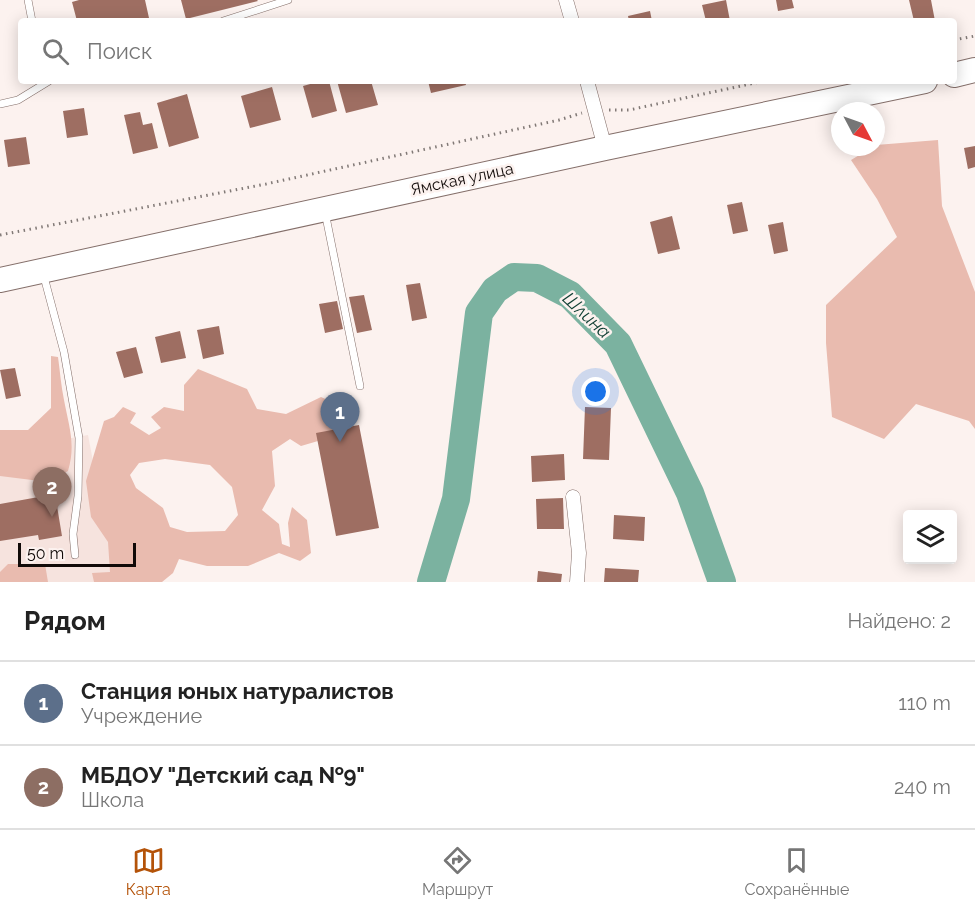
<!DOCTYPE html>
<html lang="ru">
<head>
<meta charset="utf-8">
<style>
  body { margin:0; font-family:Raleway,sans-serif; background:#f2f2f2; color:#222 }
  .controls { position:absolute; right:18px; bottom:18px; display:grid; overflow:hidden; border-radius:6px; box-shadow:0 3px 15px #0003 }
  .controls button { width:54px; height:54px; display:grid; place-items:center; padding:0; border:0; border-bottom:2px solid #e0e0e0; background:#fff; color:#222; font:30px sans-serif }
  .compass { position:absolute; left:831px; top:102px; width:54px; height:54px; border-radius:50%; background:#fff; box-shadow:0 3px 15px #0003; rotate:131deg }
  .scale { position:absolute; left:18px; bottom:15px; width:118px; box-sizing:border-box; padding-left:6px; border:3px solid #110a08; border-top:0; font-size:16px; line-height:21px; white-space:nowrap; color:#110a08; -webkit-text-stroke:4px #fcf2ef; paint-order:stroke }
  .you { position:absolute; left:596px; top:392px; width:21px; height:21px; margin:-15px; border:4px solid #fff; border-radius:50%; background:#1a73e8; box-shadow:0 0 0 9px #1a73e833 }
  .badge { display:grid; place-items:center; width:39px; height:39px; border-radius:50%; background:#b45309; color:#fff; font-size:20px; font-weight:700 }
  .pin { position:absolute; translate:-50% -50px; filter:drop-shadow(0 2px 3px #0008) }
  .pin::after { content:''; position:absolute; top:32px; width:21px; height:18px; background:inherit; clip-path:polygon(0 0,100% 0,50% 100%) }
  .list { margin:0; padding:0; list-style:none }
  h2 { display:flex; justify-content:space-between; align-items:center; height:78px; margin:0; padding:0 24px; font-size:26px }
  h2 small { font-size:20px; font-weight:400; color:#767676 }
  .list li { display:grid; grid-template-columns:39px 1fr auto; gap:18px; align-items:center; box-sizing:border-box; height:84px; padding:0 24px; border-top:2px solid #e0e0e0 }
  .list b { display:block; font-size:22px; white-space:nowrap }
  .list p { margin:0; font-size:20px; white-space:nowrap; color:#767676 }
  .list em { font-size:20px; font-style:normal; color:#767676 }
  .icon { flex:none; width:33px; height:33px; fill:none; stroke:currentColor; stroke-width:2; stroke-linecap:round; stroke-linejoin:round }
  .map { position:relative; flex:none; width:975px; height:582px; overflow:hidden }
  .search { position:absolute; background:#fff; box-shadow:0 3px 15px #0003; left:18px; right:18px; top:18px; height:66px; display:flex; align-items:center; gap:15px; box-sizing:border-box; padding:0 21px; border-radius:6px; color:#767676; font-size:22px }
  .sheet { height:246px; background:#fff }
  nav { display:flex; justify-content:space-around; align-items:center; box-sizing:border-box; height:84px; border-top:2px solid #e0e0e0; background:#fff; font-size:16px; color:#767676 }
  nav a { display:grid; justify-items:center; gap:3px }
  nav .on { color:#b45309 }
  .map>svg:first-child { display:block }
  .built { fill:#f6e3de }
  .green { fill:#e9bbaf; fill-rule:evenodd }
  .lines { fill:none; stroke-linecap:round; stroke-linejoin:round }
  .river { stroke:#7bb2a0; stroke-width:28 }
  .building { fill:#9e6e62 }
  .lane-casing { stroke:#846f6a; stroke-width:8 }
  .street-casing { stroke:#846f6a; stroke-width:15 }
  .highway-casing { stroke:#846f6a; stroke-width:26 }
  .path { stroke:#817976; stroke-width:3; stroke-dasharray:1.5 4.5; stroke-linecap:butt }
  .lane { stroke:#fff; stroke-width:7 }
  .street { stroke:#fff; stroke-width:14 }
  .highway { stroke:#fff; stroke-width:24 }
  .labels { text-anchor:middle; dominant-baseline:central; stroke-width:5; stroke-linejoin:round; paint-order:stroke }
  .street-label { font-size:16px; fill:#110a08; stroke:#fcf2ef }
  .water-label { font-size:18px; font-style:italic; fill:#0c3d31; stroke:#fcf2ef }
</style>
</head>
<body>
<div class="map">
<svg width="975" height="582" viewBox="0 0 975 582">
  <rect width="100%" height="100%" fill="#fcf2ef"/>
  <!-- built -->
  <path class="built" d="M88 435 116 582H0V451Z"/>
  <!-- green -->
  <path class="green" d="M938 140 942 206 975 292V429L969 421 916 404 884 439 832 417 826 343V305L897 237 877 199 851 160 876 145Z
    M51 356 58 357C60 371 61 386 64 400 69 427 76 444 68 471L48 482 0 476V430H28L51 408Z
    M198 369 247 389 257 409 286 414 321 397 343 407 337 427 318 441 301 446 290 439 272 451 275 486 262 510 279 524 282 544 290 547 288 523 292 507 307 520 311 553 300 561 279 553 248 566H207L179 559 173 573 162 582H94L92 573 110 572 108 542 91 517 86 481 104 421 114 417 123 407 136 413 130 423 149 435 161 428 151 417 164 407 184 411V385ZM165 459 210 465 232 487 238 515 225 531 187 532 170 527 163 508 136 488 130 475 139 463Z
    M8 564H45L48 582H0V572Z"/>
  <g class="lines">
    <!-- river -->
    <path class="river" d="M431 582 456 499 479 313 495 290 514 277 537 278 570 295 618 344 690 493 722 582"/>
  </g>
  <!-- building -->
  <path class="building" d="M79 0H145L149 18 136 21H77L72 2Z
    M181 0H257L258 1 186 19Z
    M726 0 730 21H706L702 5Z
    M776 0H792L794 8 778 11Z
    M909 0H931L935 21H914Z
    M650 11 652 21H629L628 16Z
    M321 81H329L337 111 312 118 303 86Z
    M337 81H371L378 105 346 113Z
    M428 81H465L466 85 431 93Z
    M272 87 281 120 250 128 241 96Z
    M187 94 199 138 169 147 157 103Z
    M84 108 88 135 67 138 63 111Z
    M140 112 143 125 152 123 158 148 133 154 124 115Z
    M26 137 30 164 8 167 4 140Z
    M975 146V167L968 169 964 148Z
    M742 202 748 231 733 234 727 205Z
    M672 216 680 249 658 254 650 222Z
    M783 222 788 251 774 254 768 225Z
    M420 283 427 318 412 321 406 285Z
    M364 295 372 330 357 333 349 297Z
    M337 301 343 329 325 333 319 304Z
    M219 326 224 354 203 359 197 330Z
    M180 331 186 358 161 363 155 337Z
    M136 347 143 373 124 378 116 352Z
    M15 368 21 396 6 399 0 370Z
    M585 407 611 408 609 460 583 459Z
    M359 425 379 528 336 536 316 433Z
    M564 454 565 480 532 482 531 456Z
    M55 494 62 536 39 540 38 535 0 541V504Z
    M563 498 564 529H537L536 499Z
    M614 515 645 517 644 541 613 539Z
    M605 568 639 570 638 582H604Z
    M538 571 562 574 561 582H537Z"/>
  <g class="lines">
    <!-- lane casing -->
    <g class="lane-casing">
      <path id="lane" d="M28 0 32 21
        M223 21 288 0
        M0 104 18 100 49 81
        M325 212 360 386
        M43 273 64 352 79 438 78 496 73 534 75 555"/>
    </g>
    <!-- street casing -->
    <g class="street-casing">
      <path id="street" d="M566 0 572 21
        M587 81 605 148
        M573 497 579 553 577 582"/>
    </g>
    <!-- highway casing -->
    <g class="highway-casing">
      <path id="highway" d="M954 75 975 70
        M0 280 605 148 925 81"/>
    </g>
    <!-- path -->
    <path class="path" d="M954 40 975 36
      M609 110H629L764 81
      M0 235 266 184 559 120 582 113"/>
    <!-- lane -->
    <use href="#lane" class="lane"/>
    <!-- street -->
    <use href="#street" class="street"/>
    <!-- highway -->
    <use href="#highway" class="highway"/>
  </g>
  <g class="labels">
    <!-- street labels -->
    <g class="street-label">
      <text transform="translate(462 179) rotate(-12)">Ямская улица</text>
    </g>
    <!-- water labels -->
    <g class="water-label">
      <text transform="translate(587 315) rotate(43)">Шлина</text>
    </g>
  </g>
</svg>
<div class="controls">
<button><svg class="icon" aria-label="layers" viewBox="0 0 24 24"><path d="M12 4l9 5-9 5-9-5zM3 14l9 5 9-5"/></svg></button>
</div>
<svg class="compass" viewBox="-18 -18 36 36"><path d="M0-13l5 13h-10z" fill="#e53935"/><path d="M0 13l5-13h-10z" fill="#767676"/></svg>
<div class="scale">50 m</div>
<div class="you"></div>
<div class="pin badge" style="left:340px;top:442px;background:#5c6f8a">1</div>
<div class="pin badge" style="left:52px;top:517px;background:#8d6e63">2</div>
<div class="search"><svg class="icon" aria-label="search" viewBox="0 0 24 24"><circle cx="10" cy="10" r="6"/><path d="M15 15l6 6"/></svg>Поиск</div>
</div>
<section class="sheet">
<h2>Рядом<small>Найдено: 2</small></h2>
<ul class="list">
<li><span class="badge" style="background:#5c6f8a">1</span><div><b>Станция юных натуралистов</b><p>Учреждение</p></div><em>110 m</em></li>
<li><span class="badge" style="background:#8d6e63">2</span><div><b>МБДОУ &quot;Детский сад №9&quot;</b><p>Школа</p></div><em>240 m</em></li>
</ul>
</section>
<nav>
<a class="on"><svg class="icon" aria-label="map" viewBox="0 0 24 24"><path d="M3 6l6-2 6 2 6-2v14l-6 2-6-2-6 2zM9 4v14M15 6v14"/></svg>Карта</a>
<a><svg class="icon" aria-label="directions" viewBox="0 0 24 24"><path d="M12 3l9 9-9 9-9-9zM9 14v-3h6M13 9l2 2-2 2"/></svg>Маршрут</a>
<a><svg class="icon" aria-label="saved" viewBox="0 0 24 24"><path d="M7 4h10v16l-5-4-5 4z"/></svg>Сохранённые</a>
</nav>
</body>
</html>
